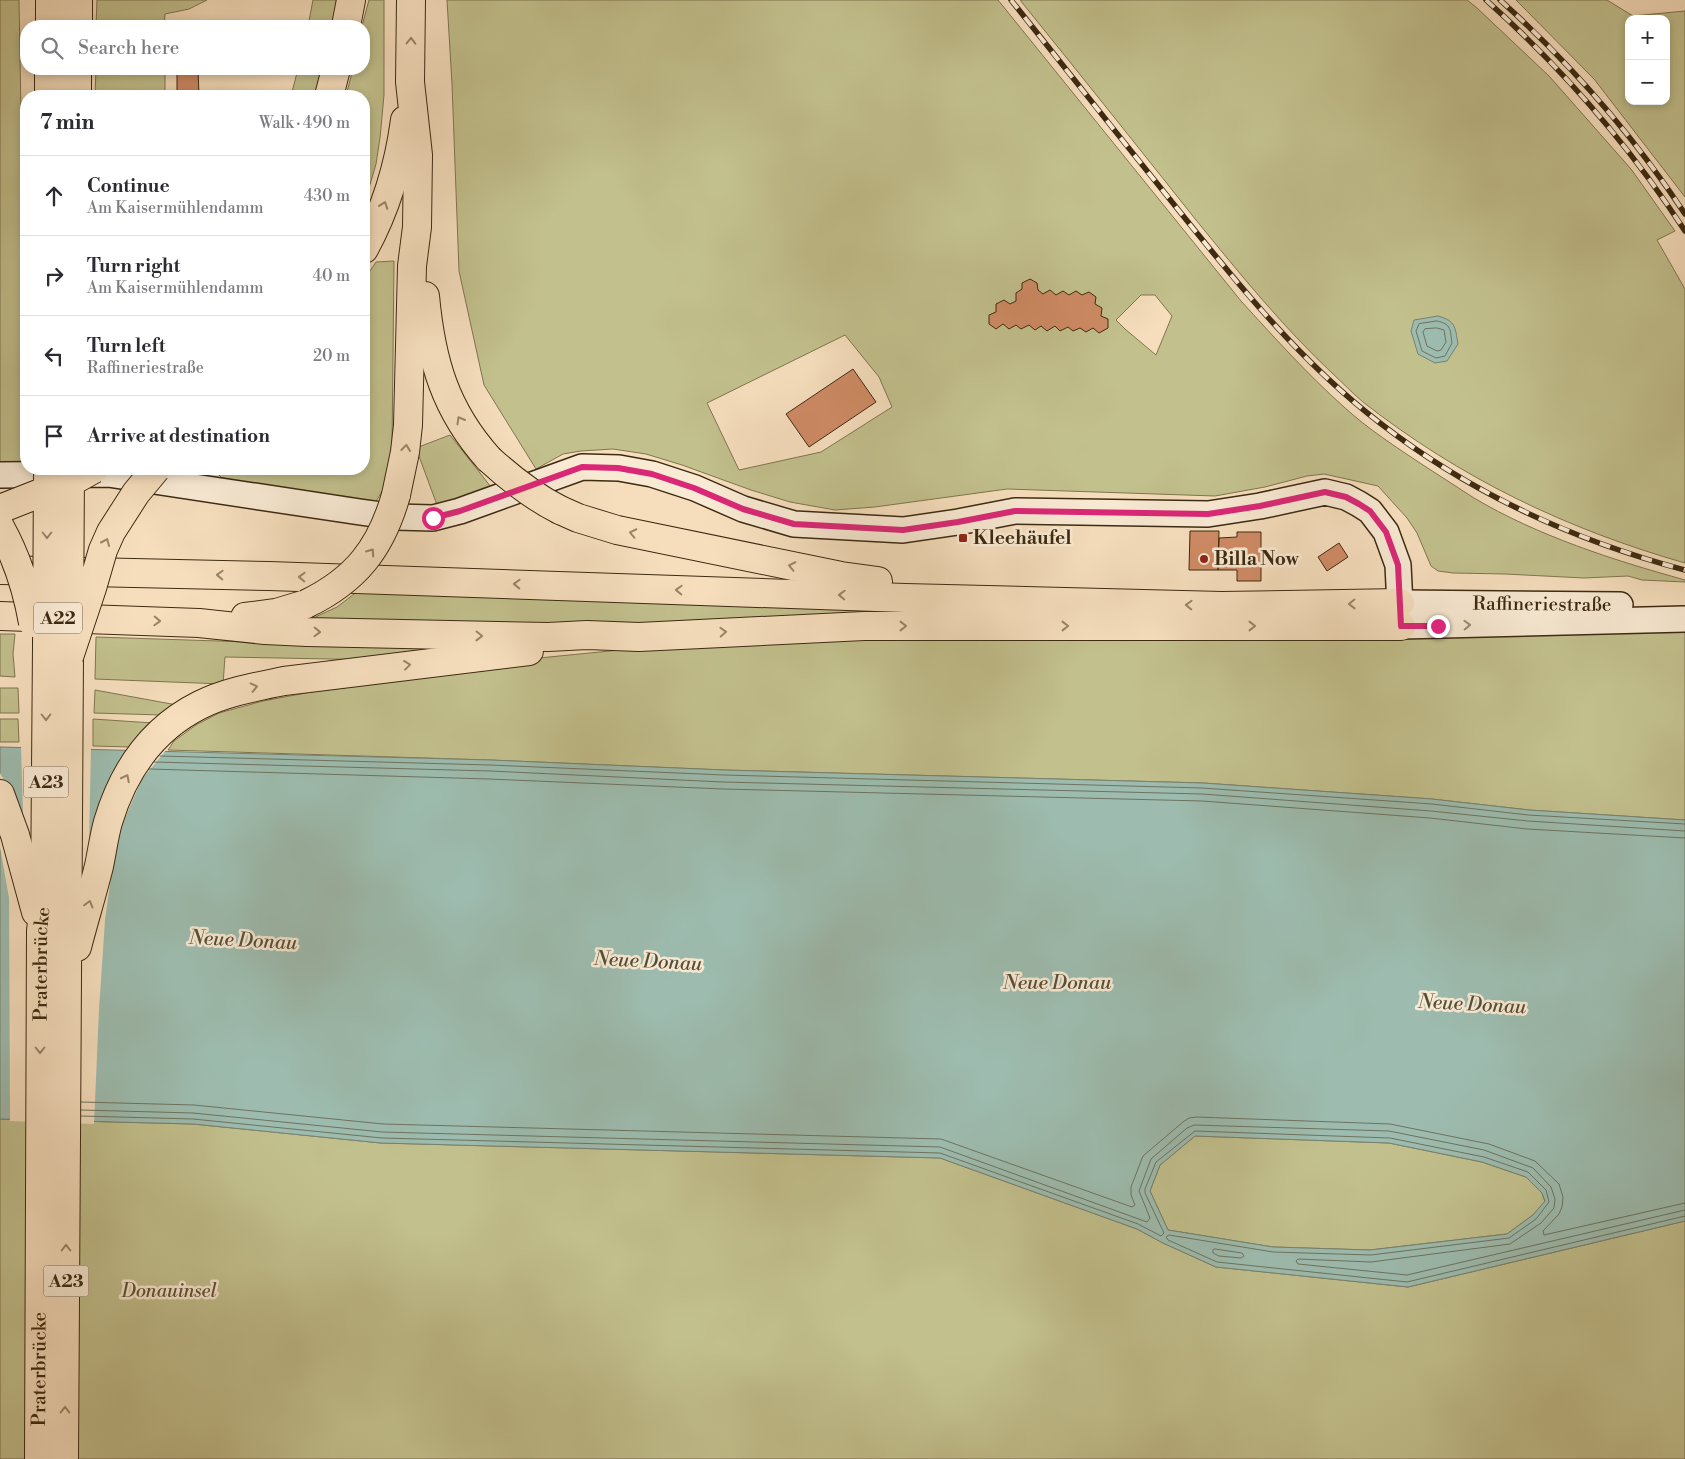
<!DOCTYPE html>
<html lang="en">
<head>
<meta charset="utf-8">
<style>
  body { margin:0; font-family:"Libre Bodoni",serif; background:#f2f2f3; color:#2b2b33 }
  .controls { position:absolute; right:15px; top:15px; display:grid; overflow:hidden; border-radius:10px; box-shadow:0 2px 8px #0003 }
  .controls button { width:45px; height:45px; display:grid; place-items:center; padding:0; border:0; border-bottom:1px solid #e1e1e2; background:#fff; color:#2b2b33; font:25px sans-serif }
  .stop { position:absolute; width:15px; height:15px; margin:-11px; border:4px solid #db2777; border-radius:50%; background:#fff }
  .stop.end { background:#db2777; border-color:#fff; box-shadow:0 1px 5px #0008 }
  .list { margin:0; padding:0; list-style:none }
  h2 { display:flex; justify-content:space-between; align-items:center; height:65px; margin:0; padding:0 20px; font-size:21px }
  h2 small { font-size:16px; font-weight:400; color:#7c7c81 }
  .list li { display:grid; grid-template-columns:32px 1fr auto; gap:15px; align-items:center; box-sizing:border-box; height:80px; padding:0 20px; border-top:1px solid #e1e1e2 }
  .list b { display:block; font-size:19px; white-space:nowrap }
  .list p { margin:0; font-size:16px; white-space:nowrap; color:#7c7c81 }
  .list em { font-size:16px; font-style:normal; color:#7c7c81 }
  .icon { flex:none; width:28px; height:28px; fill:none; stroke:currentColor; stroke-width:2; stroke-linecap:round; stroke-linejoin:round }
  .map { position:relative; flex:none; width:1685px; height:1459px; overflow:hidden }
  .search { position:absolute; background:#fff; box-shadow:0 2px 8px #0003; left:20px; top:20px; width:350px; height:55px; display:flex; align-items:center; gap:12px; box-sizing:border-box; padding:0 18px; border-radius:20px; color:#7c7c81; font-size:19px }
  .panel { position:absolute; background:#fff; box-shadow:0 2px 8px #0003; left:20px; top:90px; width:350px; height:385px; border-radius:20px }
  .map>svg:first-child { display:block }
  .green { fill:#c2c08d; stroke:#80754f; fill-rule:evenodd }
  .water { fill:#9dbcaf; stroke:#778270; fill-rule:evenodd }
  .pier { fill:#f6debd }
  .lines { fill:none; stroke-linecap:round; stroke-linejoin:round }
  .shore { stroke:#6d7360; stroke-width:1 }
  .building { fill:#cf8b65; stroke:#3d2a11 }
  .secondary-casing { stroke:#3d2a11; stroke-width:28 }
  .highway-casing { stroke:#3d2a11; stroke-width:30 }
  .secondary { stroke:#f9ead4; stroke-width:25 }
  .highway { stroke:#f6debd; stroke-width:28 }
  .rail-casing { stroke:#3d2a11; stroke-width:5.5 }
  .rail { stroke:#f9ead4; stroke-width:4; stroke-dasharray:11; stroke-linecap:butt }
  .highway-bridge-casing { stroke:#3d2a11; stroke-width:30; stroke-linecap:butt }
  .highway-bridge { stroke:#f6debd; stroke-width:28 }
  .oneway { stroke:#9a8467 }
  .oneway2 { stroke:#9b8a72 }
  .route { stroke:#db2777; stroke-width:6 }
  .poi-dot { fill:#8f2418; stroke:#f9ead4; stroke-width:2 }
  .labels { text-anchor:middle; dominant-baseline:central; stroke-width:5; stroke-linejoin:round; paint-order:stroke }
  .shield { fill:#f9ead4; stroke:#75644c; stroke-width:1 }
  .shield-label { font-size:18px; font-weight:bold; fill:#3d2a11 }
  .poi-label { font-size:19px; font-weight:bold; fill:#3d2a11; stroke:#f9ead4; text-anchor:start }
  .street-label { font-size:19px; fill:#3d2a11; stroke:#f9ead4 }
  .park-label { font-size:19px; font-style:italic; fill:#5e5030; stroke:#f9ead4 }
  .water-label { font-size:20px; font-style:italic; fill:#554e38; stroke:#f9ead4 }
</style>
</head>
<body>
<div class="map">
<svg width="1685" height="1459" viewBox="0 0 1685 1459">
  <rect width="100%" height="100%" fill="#f6debd"/>
  <filter id="stains"><feTurbulence type="fractalNoise" baseFrequency=".004" numOctaves="4"/><feColorMatrix values="0 0 0 0 .2 0 0 0 0 .09 0 0 0 0 .02 0 0 0 .5 -.17"/></filter>
  <radialGradient id="worn" r=".72"><stop offset=".6" stop-color="#630" stop-opacity="0"/><stop offset="1" stop-color="#630" stop-opacity=".3"/></radialGradient>
  <!-- green -->
  <path class="green" d="M0 0H19L26 399 25 467 0 462Z
    M97 0H207L189 9 165 14 164 26H96Z
    M313 0H339L334 26H308Z
    M369 0H384V95L380 138 376 164 364 205V96H346L353 69H364V26H362Z
    M447 0H998L1241 301C1274 337 1307 374 1344 407 1368 429 1396 447 1423 465 1440 476 1457 487 1474 498 1538 536 1613 560 1685 580V582L1642 580 1628 576 1584 578 1505 574 1453 573 1438 571 1431 566 1417 533 1407 518 1378 486 1324 474 1307 476 1265 487 1215 496 1007 489 875 507 835 510 790 502 751 490 682 465 646 454 613 449 581 451 563 454 536 469 484 385 459 271 452 84ZM1141 295H1155L1172 316 1156 355 1125 329 1116 320ZM845 335 879 377 892 407 821 452 739 470 707 403Z
    M1020 0H1467L1477 8 1549 76 1631 169 1675 231 1657 240 1685 289V563C1566 529 1460 478 1363 402 1352 393 1343 383 1333 374 1283 327 1240 274 1196 220 1138 147 1079 73 1020 0Z
    M1516 0H1607L1633 16 1685 11V197L1594 79ZM1629 19H1666V101H1629Z
    M96 69H165V96H95Z
    M298 69H324L317 96H291Z
    M394 261 392 447 388 481 374 505 222 478 213 469H364V280L376 262Z
    M450 435 491 487 437 505 416 448Z
    M362 588 1100 615 548 629 311 619 337 607Z
    M1685 625V820L1529 810 1432 799 1203 783 724 770 490 760 168 750 174 741 196 725 219 713 263 701 311 692 479 671 519 660 670 645 779 639Z
    M0 634H15L13 654 15 677 0 676Z
    M96 637 464 649 384 660 225 657 223 684 95 679Z
    M0 688H18L19 713H0Z
    M95 690 177 705 161 715 94 713Z
    M0 719H18L19 742H0Z
    M93 719 153 723 132 747 93 746Z
    M0 1119 193 1124 381 1143 940 1158 1137 1229 1163 1243 1216 1267 1408 1287 1685 1221V1459H0Z
    M1195 1136 1389 1143 1482 1162 1526 1177 1542 1193 1545 1202 1533 1215 1507 1234 1370 1250 1273 1247 1168 1230 1150 1191 1160 1165Z"/>
  <!-- water -->
  <path class="water" d="M1438 316C1456 321 1455 327 1458 344L1447 361 1435 363 1418 354 1411 331 1414 320Z
    M0 747 490 760 724 770 1203 783 1432 799 1529 810 1685 820V1221L1408 1287 1216 1267 1163 1243 1137 1229 940 1158 381 1143 193 1124 0 1119ZM1195 1136 1389 1143 1482 1162 1526 1177 1542 1193 1545 1201 1533 1215 1507 1234 1370 1250 1273 1247 1168 1230 1150 1191 1160 1165Z"/>
  <!-- pier -->
  <path class="pier" d="M21 745 91 746 89 843H92L134 748 167 749 142 779 121 827 114 856 105 920 99 1010 94 1124 10 1121 9 898 0 847V773L23 813Z"/>
  <g class="lines">
    <!-- shore -->
    <path class="shore" d="M1437 321C1452 324 1450 330 1452 343L1445 356 1436 358 1422 351 1416 331 1419 324Z
      M1437 328 1444 330 1446 342 1441 350 1437 351 1427 346 1423 332 1425 329Z
      M160 756 490 765 724 775 1202 788 1432 804 1528 815 1685 824
      M154 762 490 771 723 782 1202 794 1431 811 1528 821 1685 831
      M149 769 489 779 723 789 1202 801 1430 818 1527 829 1685 838
      M81 1102 194 1105 383 1124 941 1139 1132 1207 1135 1205 1131 1195V1187L1143 1156 1183 1122 1189 1118 1196 1117 1390 1124 1489 1144 1535 1161 1559 1184 1563 1197 1562 1207 1559 1214 1543 1231 1544 1235 1685 1203
      M81 1110 193 1113 382 1132 940 1147 1147 1222 1150 1218 1139 1191 1151 1159 1187 1128 1194 1125 1389 1131 1484 1150 1533 1168 1551 1187 1555 1199 1554 1208 1541 1223 1510 1244 1371 1262 1298 1259 1296 1261 1298 1264 1407 1275 1685 1210
      M81 1116 193 1119 382 1138 940 1153 1138 1224 1161 1236 1164 1233 1145 1193V1189L1156 1162 1195 1131 1390 1138 1484 1157 1528 1172 1546 1190 1549 1202 1536 1219 1509 1238 1371 1255 1273 1252 1169 1235 1166 1237 1168 1240 1217 1262 1407 1282 1685 1216
      M1215 1249 1242 1253 1244 1256 1241 1258 1219 1256 1213 1253V1250Z"/>
  </g>
  <!-- building -->
  <path class="building" d="M177 69H198L199 96H177Z
    M1030 279 1037 283 1038 290 1043 294 1050 290 1056 295 1063 291 1069 295 1076 291 1082 295 1089 292 1096 297 1095 304 1102 308 1101 316 1108 319V328L1099 333 1093 328 1086 332 1080 328 1073 331 1068 327 1060 331 1055 326 1047 331 1041 326 1035 330 1029 325 1021 329 1016 325 1009 329 1003 324 996 329 989 324V315L996 312V304L1004 300 1010 304 1016 301V293L1022 289V283Z
    M853 369 876 402 809 447 786 414Z
    M1190 531H1219L1218 570H1189Z
    M1237 532H1261V581H1237V570H1218L1219 538 1237 537Z
    M1339 543 1348 557 1327 571 1318 557Z"/>
  <g class="lines">
    <!-- secondary casing -->
    <g class="secondary-casing">
      <g id="secondary">
        <path d="M0 475 108 474 360 512 396 517 433 518 460 511 582 467 619 468 652 474 695 488 743 509 794 524 903 530 958 522 1015 511 1208 514 1260 506 1325 492 1346 497 1359 504 1370 511 1386 532 1398 565 1401 626 1685 619"/>
        <path id="s1" d="M1400 603 1620 605"/>
      </g>
    </g>
    <!-- highway casing -->
    <g class="highway-casing">
      <g id="highway">
        <path d="M50 26V0"/>
        <path d="M78 26V0"/>
        <path d="M346 26 351 0"/>
        <path d="M49 96V69"/>
        <path d="M77 96V69"/>
        <path d="M329 96 336 69"/>
        <path d="M364 249C386 209 399 165 405 120"/>
        <path d="M425 296C431 361 445 410 489 459"/>
        <path d="M396 495 405 452 408 425 412 266 417 227 418 155 410 82 411 0"/>
        <path d="M560 510 578 518 617 530 841 576 878 581"/>
        <path d="M0 570 269 576 905 598 1222 606 1400 603"/>
        <path d="M0 616 199 623 265 630 307 632 548 637 587 635 639 637 864 626H1401"/>
        <path d="M245 617 276 613 306 604"/>
        <path d="M0 794 15 835 36 912"/>
        <path d="M77 947C84 920 92 894 99 866 102 852 104 836 108 822 123 772 152 729 200 705 226 692 255 687 284 681L529 651"/>
        <path id="s2" d="M39 1459 41 931 45 895 47 645"/>
        <path d="M64 1459 69 657"/>
      </g>
    </g>
    <!-- secondary -->
    <use href="#secondary" class="secondary"/>
    <!-- highway -->
    <use href="#highway" class="highway"/>
    <!-- rail casing -->
    <g class="rail-casing">
      <path id="rail" d="M1011 0C1064 67 1118 135 1172 202 1236 282 1299 361 1380 423 1470 493 1576 541 1685 570
        M1486 0C1562 68 1629 145 1685 231
        M1500 0C1570 63 1633 135 1685 214"/>
    </g>
    <!-- rail -->
    <use href="#rail" class="rail"/>
    <!-- highway-bridge casing -->
    <g class="highway-bridge-casing">
      <path id="highway-bridge" d="M489 459C511 479 534 497 560 510
        M0 509 76 479 94 469
        M0 527C17 558 27 588 33 623
        M306 604C356 580 381 548 396 495
        M69 633 70 469
        M47 645 48 469
        M69 657 92 588 103 550 111 532 136 493 156 469"/>
    </g>
    <!-- highway-bridge -->
    <use href="#highway-bridge" class="highway-bridge"/>
  </g>
  <!-- one-way arrows -->
  <defs><path id="oneway-chevron" d="M-2-3.5L2.5 0L-2 3.5" fill="none" stroke-width="1.6" stroke-linecap="round" stroke-linejoin="round" transform="scale(1.25)"/></defs>
  <g class="oneway">
    <use href="#oneway-chevron" transform="translate(411 41) rotate(-89)"/>
    <use href="#oneway-chevron" transform="translate(384 205) rotate(-70)"/>
    <use href="#oneway-chevron" transform="translate(460 420) rotate(-120)"/>
    <use href="#oneway-chevron" transform="translate(406 448) rotate(-83)"/>
    <use href="#oneway-chevron" transform="translate(633 533) rotate(-168)"/>
    <use href="#oneway-chevron" transform="translate(47 535) rotate(90)"/>
    <use href="#oneway-chevron" transform="translate(106 542) rotate(-66)"/>
    <use href="#oneway-chevron" transform="translate(371 552) rotate(-55)"/>
    <use href="#oneway-chevron" transform="translate(792 566) rotate(-168)"/>
    <use href="#oneway-chevron" transform="translate(220 575) rotate(-178)"/>
    <use href="#oneway-chevron" transform="translate(302 577) rotate(-178)"/>
    <use href="#oneway-chevron" transform="translate(517 584) rotate(-178)"/>
    <use href="#oneway-chevron" transform="translate(679 590) rotate(-178)"/>
    <use href="#oneway-chevron" transform="translate(842 595) rotate(-178)"/>
    <use href="#oneway-chevron" transform="translate(1352 604) rotate(179)"/>
    <use href="#oneway-chevron" transform="translate(1189 605) rotate(-178)"/>
    <use href="#oneway-chevron" transform="translate(157 621) rotate(2)"/>
    <use href="#oneway-chevron" transform="translate(903 626)"/>
    <use href="#oneway-chevron" transform="translate(1065 626)"/>
    <use href="#oneway-chevron" transform="translate(1252 626)"/>
    <use href="#oneway-chevron" transform="translate(317 632) rotate(2)"/>
    <use href="#oneway-chevron" transform="translate(723 632) rotate(-3)"/>
    <use href="#oneway-chevron" transform="translate(479 636) rotate(1)"/>
    <use href="#oneway-chevron" transform="translate(407 665) rotate(-7)"/>
    <use href="#oneway-chevron" transform="translate(254 687) rotate(-13)"/>
    <use href="#oneway-chevron" transform="translate(46 717) rotate(90)"/>
    <use href="#oneway-chevron" transform="translate(126 778) rotate(-63)"/>
    <use href="#oneway-chevron" transform="translate(89 904) rotate(-75)"/>
    <use href="#oneway-chevron" transform="translate(40 1050) rotate(90)"/>
    <use href="#oneway-chevron" transform="translate(66 1248) rotate(-90)"/>
    <use href="#oneway-chevron" transform="translate(65 1410) rotate(-90)"/>
  </g>
  <use class="oneway2" href="#oneway-chevron" transform="translate(1467 625) rotate(-2)"/>
  <g class="lines">
    <!-- route -->
    <path class="route" d="M433 518 460 511 582 467 618 468 652 474 694 488 743 509 794 524 903 530 958 522 1015 511 1208 514 1260 506 1325 492 1346 497 1359 504 1370 511 1386 532 1398 565 1401 626H1438"/>
  </g>
  <!-- markers -->
  <g class="poi-dot">
    <rect x="958" y="533" width="10" height="10" rx="2.5"/>
    <circle cx="1204" cy="559" r="5"/>
  </g>
  <g class="labels">
    <!-- shield labels -->
    <g class="shield">
      <rect x="34" y="602.5" width="48" height="31" rx="4"/>
      <rect x="23.5" y="766.5" width="45" height="31" rx="4"/>
      <rect x="43.5" y="1265.5" width="45" height="31" rx="4"/>
    </g>
    <g class="shield-label">
      <text x="58" y="618">A22</text>
      <text x="46" y="782">A23</text>
      <text x="66" y="1281">A23</text>
    </g>
    <!-- poi labels -->
    <g class="poi-label">
      <text x="973" y="538">Kleehäufel</text>
      <text x="1214" y="559">Billa Now</text>
    </g>
    <!-- street labels -->
    <g class="street-label">
      <text stroke="none"><textPath href="#s1" startOffset="142">Raffineriestraße</textPath></text>
      <text stroke="none"><textPath href="#s2" startOffset="495">Praterbrücke</textPath></text>
      <text stroke="none"><textPath href="#s2" startOffset="90">Praterbrücke</textPath></text>
    </g>
    <!-- park labels -->
    <g class="park-label">
      <text x="169" y="1291">Donauinsel</text>
    </g>
    <!-- water labels -->
    <g class="water-label">
      <text transform="translate(243 941) rotate(3)">Neue Donau</text>
      <text transform="translate(648 962) rotate(3)">Neue Donau</text>
      <text x="1057" y="983">Neue Donau</text>
      <text transform="translate(1472 1005) rotate(3)">Neue Donau</text>
    </g>
  </g>
  <rect width="100%" height="100%" filter="url(#stains)"/>
  <rect width="100%" height="100%" fill="url(#worn)"/>
</svg>
<div class="controls">
<button>+</button>
<button>−</button>
</div>
<div class="stop" style="left:433px;top:518px"></div>
<div class="stop end" style="left:1438px;top:626px"></div>
<div class="search"><svg class="icon" aria-label="search" viewBox="0 0 24 24"><circle cx="10" cy="10" r="6"/><path d="M15 15l6 6"/></svg>Search here</div>
<section class="panel">
<h2>7 min<small>Walk · 490 m</small></h2>
<ul class="list">
<li><svg class="icon" aria-label="ahead" viewBox="0 0 24 24"><path d="M12 20V5M6 11l6-6 6 6"/></svg><div><b>Continue</b><p>Am Kaisermühlendamm</p></div><em>430 m</em></li>
<li><svg class="icon" aria-label="right" viewBox="0 0 24 24"><path d="M7 20v-9h11M14 6l5 5-5 5"/></svg><div><b>Turn right</b><p>Am Kaisermühlendamm</p></div><em>40 m</em></li>
<li><svg class="icon" aria-label="left" viewBox="0 0 24 24"><path d="M17 20v-9H6M10 6l-5 5 5 5"/></svg><div><b>Turn left</b><p>Raffineriestraße</p></div><em>20 m</em></li>
<li><svg class="icon" aria-label="arrive" viewBox="0 0 24 24"><path d="M6 21V4h12l-3 4 3 4H6"/></svg><div><b>Arrive at destination</b></div></li>
</ul>
</section>
</div>
</body>
</html>
